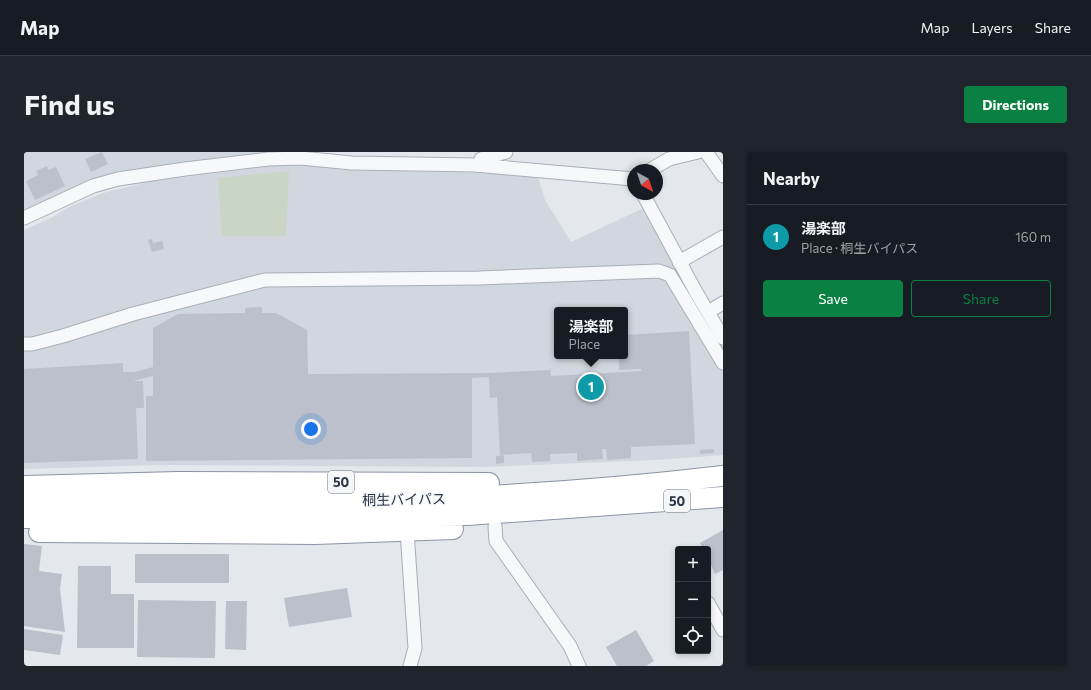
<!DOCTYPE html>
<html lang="en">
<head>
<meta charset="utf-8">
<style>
  body { margin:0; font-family:Commissioner,"Noto Sans JP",sans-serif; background:#20242c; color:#f1f3f6 }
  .controls { position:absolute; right:12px; bottom:12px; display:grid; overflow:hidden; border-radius:4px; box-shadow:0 2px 6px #0003 }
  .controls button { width:36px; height:36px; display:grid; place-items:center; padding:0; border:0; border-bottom:1px solid #363941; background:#171b24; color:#f1f3f6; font:20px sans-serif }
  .compass { position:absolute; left:603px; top:12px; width:36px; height:36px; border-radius:50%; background:#171b24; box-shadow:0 2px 6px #0003; rotate:140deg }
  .you { position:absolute; left:287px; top:277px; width:14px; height:14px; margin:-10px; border:3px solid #fff; border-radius:50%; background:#1a73e8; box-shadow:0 0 0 6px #1a73e833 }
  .badge { display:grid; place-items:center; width:26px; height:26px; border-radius:50%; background:#0b8043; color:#fff; font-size:13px; font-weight:700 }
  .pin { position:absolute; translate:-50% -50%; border:2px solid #fff; box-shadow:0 1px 4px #0006 }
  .popup { position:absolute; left:530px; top:155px; width:74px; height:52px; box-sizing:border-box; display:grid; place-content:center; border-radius:4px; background:#171b24; filter:drop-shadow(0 1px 3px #0005); font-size:13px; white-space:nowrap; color:#9ea1a6 }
  .popup b { font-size:15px; color:#f1f3f6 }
  .popup::after { content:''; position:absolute; left:50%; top:100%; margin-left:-8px; border:8px solid transparent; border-top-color:#171b24 }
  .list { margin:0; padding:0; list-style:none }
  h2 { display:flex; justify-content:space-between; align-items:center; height:52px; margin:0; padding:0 16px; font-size:17px }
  h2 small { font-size:13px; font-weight:400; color:#9ea1a6 }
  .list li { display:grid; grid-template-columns:26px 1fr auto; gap:12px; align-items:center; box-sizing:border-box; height:64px; padding:0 16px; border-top:1px solid #363941 }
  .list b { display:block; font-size:15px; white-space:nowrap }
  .list p { margin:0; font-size:13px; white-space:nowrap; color:#9ea1a6 }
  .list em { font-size:13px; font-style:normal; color:#9ea1a6 }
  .actions { display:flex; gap:8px; padding:12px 16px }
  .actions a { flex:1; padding:9px 0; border:1px solid #0b8043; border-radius:4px; text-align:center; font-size:14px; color:#0b8043 }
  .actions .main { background:#0b8043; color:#fff }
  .icon { flex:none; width:22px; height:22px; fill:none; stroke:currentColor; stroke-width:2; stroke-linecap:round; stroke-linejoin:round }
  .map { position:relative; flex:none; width:699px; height:514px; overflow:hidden; border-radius:4px }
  header { display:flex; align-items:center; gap:24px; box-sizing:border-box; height:56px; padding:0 20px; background:#171b24; border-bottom:1px solid #363941 }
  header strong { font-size:19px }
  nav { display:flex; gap:22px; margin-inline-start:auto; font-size:14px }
  .intro { display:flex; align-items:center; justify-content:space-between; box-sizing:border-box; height:96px; padding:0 24px }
  h1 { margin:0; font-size:28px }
  .button { padding:10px 18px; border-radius:4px; background:#0b8043; color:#fff; font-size:14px; font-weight:700 }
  main { display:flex; gap:24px; padding:0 24px }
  aside { flex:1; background:#171b24; border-radius:4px; box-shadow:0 2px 6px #0003 }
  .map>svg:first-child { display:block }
  .built { fill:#d2d6de; fill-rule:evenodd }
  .green { fill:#c9d6c5 }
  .building { fill:#bbc0ca }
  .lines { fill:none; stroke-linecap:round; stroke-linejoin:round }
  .minor-casing { stroke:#a9aeb7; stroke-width:15 }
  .highway-casing { stroke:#8b94a3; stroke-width:22 }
  .minor { stroke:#f7f8fa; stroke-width:13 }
  .highway { stroke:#fff; stroke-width:20 }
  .labels { text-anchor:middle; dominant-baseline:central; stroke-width:3; stroke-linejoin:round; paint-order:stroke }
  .shield { fill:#f4f6f9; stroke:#676e7b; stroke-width:1 }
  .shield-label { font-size:13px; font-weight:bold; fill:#2b3445 }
  .street-label { font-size:14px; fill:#2b3445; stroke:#f4f6f9 }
</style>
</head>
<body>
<header>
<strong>Map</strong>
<nav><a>Map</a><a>Layers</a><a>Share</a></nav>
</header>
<div class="intro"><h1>Find us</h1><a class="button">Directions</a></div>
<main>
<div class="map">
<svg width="699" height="514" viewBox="0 0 699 514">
  <rect width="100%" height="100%" fill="#e4e7ec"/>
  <!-- built -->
  <path class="built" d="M0 0H266L90 22 67 28 0 58Z
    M263 12 292 13 318 18 463 21 477 20 514 25 521 48 547 90 622 55 668 142 699 194V303L631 308 460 315 132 313 0 317V78L29 65 45 55 79 41 128 29ZM533 158H601V204H533Z"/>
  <!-- green -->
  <path class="green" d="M265 19 262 84H198L194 26Z"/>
  <!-- building -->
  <path class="building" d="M78 0 84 12 67 20 61 7Z
    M23 14 24 18 32 15 41 34 11 48 2 29 14 23 12 19Z
    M128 87 129 91 138 89 140 97 128 100 124 88Z
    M238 155V161H252L283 178 284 222 465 221 526 218 527 224 617 219V217L595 218V207H591V204H601V183L665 179 671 292 607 295V306L583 308 582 297H578L579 307 553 309V301L526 302V309L508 310 507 301 476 303 473 245 466 246 465 225 448 226V306L122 309V244H129V224L109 229H119L120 256H112L114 307 0 311V217L99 211V220H111L129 215V176L154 162 221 161V156Z
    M690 297V301L676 302V298Z
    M480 303V311L472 312V304Z
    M699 378V418L691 422 684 407V397H679L676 391Z
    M0 392 18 394 15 419 38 422 36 437 41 480 0 474Z
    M111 402H205V431H111Z
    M54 414H87V442H110V496H53Z
    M323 436 328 465 265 475 260 446Z
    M114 448 192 449 191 506 113 505Z
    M202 449H223L222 498 201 497Z
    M0 477 39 483 36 503 0 498Z
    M612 478 630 509 622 514H593L582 495Z"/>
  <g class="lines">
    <!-- minor casing -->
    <g class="minor-casing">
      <path id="minor" d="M682 0 699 24
        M457 7 482 0
        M626 18 645 7 674 0
        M619 42 672 140 699 186
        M0 66 69 34 94 27 161 17 245 7 276 6 328 11 451 13 609 27
        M655 110 699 85
        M684 160 699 151
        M0 192H8L39 184 109 162 241 128 455 126 635 119 646 123 699 211
        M471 374 472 389 546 494 555 514
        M383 379 391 496 386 514
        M684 451 699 478"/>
    </g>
    <!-- highway casing -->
    <g class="highway-casing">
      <path id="highway" d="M0 334 154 330 465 331
        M0 348C147 349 296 352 443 345 529 341 614 334 699 324
        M0 366 443 363 699 345
        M15 380 291 382 429 377"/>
    </g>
    <!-- minor -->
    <use href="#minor" class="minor"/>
    <!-- highway -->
    <use href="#highway" class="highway"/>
  </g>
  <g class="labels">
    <!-- shield labels -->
    <g class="shield">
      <rect x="304" y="319" width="26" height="22" rx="3"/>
      <rect x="640" y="338" width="26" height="22" rx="3"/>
    </g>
    <g class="shield-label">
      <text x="317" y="330">50</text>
      <text x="653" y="349">50</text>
    </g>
    <!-- street labels -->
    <g class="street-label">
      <text transform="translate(380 347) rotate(-1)">桐生バイパス</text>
    </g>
  </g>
</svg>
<div class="controls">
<button>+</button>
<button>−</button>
<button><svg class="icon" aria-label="locate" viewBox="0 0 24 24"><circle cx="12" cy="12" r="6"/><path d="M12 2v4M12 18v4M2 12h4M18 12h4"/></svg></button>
</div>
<svg class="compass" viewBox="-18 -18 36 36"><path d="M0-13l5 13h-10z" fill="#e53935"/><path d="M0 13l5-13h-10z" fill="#9ea1a6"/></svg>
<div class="you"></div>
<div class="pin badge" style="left:567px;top:235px;background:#0f9aa8">1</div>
<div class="popup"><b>湯楽部</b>Place</div>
</div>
<aside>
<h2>Nearby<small></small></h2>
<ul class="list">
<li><span class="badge" style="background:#0f9aa8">1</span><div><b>湯楽部</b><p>Place · 桐生バイパス</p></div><em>160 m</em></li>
</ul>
<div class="actions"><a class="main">Save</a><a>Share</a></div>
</aside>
</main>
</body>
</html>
